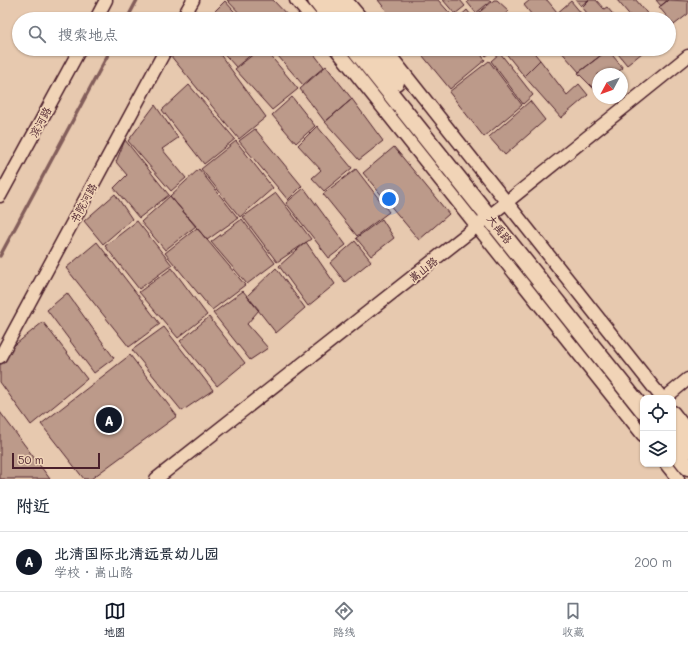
<!DOCTYPE html>
<html lang="zh">
<head>
<meta charset="utf-8">
<style>
  body { margin:0; font-family:Mali,"LXGW WenKai TC",sans-serif; background:#f6f6f7; color:#1f2937 }
  .controls { position:absolute; right:12px; bottom:12px; display:grid; overflow:hidden; border-radius:8px; box-shadow:0 1px 3px #0004 }
  .controls button { width:36px; height:36px; display:grid; place-items:center; padding:0; border:0; border-bottom:1px solid #e0e1e3; background:#fff; color:#1f2937; font:20px sans-serif }
  .compass { position:absolute; left:592px; top:68px; width:36px; height:36px; border-radius:50%; background:#fff; box-shadow:0 1px 3px #0004; rotate:229deg }
  .scale { position:absolute; left:12px; bottom:10px; width:88px; box-sizing:border-box; padding-left:4px; border:2px solid #4a1f2b; border-top:0; font-size:11px; line-height:14px; white-space:nowrap; color:#4a1f2b; -webkit-text-stroke:3px #f1d4b7; paint-order:stroke }
  .you { position:absolute; left:389px; top:199px; width:14px; height:14px; margin:-10px; border:3px solid #fff; border-radius:50%; background:#1a73e8; box-shadow:0 0 0 6px #1a73e833 }
  .badge { display:grid; place-items:center; width:26px; height:26px; border-radius:50%; background:#111827; color:#fff; font-size:13px; font-weight:700 }
  .pin { position:absolute; translate:-50% -50%; border:2px solid #fff; box-shadow:0 1px 4px #0006 }
  .list { margin:0; padding:0; list-style:none }
  h2 { display:flex; justify-content:space-between; align-items:center; height:52px; margin:0; padding:0 16px; font-size:17px }
  h2 small { font-size:13px; font-weight:400; color:#747a83 }
  .list li { display:grid; grid-template-columns:26px 1fr auto; gap:12px; align-items:center; box-sizing:border-box; height:60px; padding:0 16px; border-top:1px solid #e0e1e3 }
  .list b { display:block; font-size:15px; white-space:nowrap }
  .list p { margin:0; font-size:13px; white-space:nowrap; color:#747a83 }
  .list em { font-size:13px; font-style:normal; color:#747a83 }
  .icon { flex:none; width:22px; height:22px; fill:none; stroke:currentColor; stroke-width:2; stroke-linecap:round; stroke-linejoin:round }
  .map { position:relative; flex:none; width:688px; height:479px; overflow:hidden }
  .search { position:absolute; background:#fff; box-shadow:0 1px 3px #0004; left:12px; right:12px; top:12px; height:44px; display:flex; align-items:center; gap:10px; box-sizing:border-box; padding:0 14px; border-radius:22px; color:#747a83; font-size:15px }
  .sheet { height:112px; background:#fff }
  nav { display:flex; justify-content:space-around; align-items:center; box-sizing:border-box; height:56px; border-top:1px solid #e0e1e3; background:#fff; font-size:11px; color:#747a83 }
  nav a { display:grid; justify-items:center; gap:2px }
  nav .on { color:#111827 }
  .map>svg:first-child { display:block }
  .lines { fill:none; stroke-linecap:round; stroke-linejoin:round }
  .stream { stroke:#835d5a; stroke-width:3.5 }
  .building { fill:#bc9a8a; stroke:#4a1f2b }
  .minor-casing { stroke:#4a1f2b; stroke-width:15 }
  .major-casing { stroke:#4a1f2b; stroke-width:19 }
  .minor { stroke:#f1d4b7; stroke-width:12 }
  .major { stroke:#f1d4b7; stroke-width:16 }
  .labels { text-anchor:middle; dominant-baseline:central; stroke-width:3.5; stroke-linejoin:round; paint-order:stroke }
  .street-label { font-size:11px; fill:#4a1f2b; stroke:#f1d4b7 }
</style>
</head>
<body>
<div class="map">
<svg width="688" height="479" viewBox="0 0 688 479">
  <rect width="100%" height="100%" fill="#e7c9af"/>
  <filter id="ink" filterUnits="userSpaceOnUse"><feTurbulence type="fractalNoise" baseFrequency=".025" numOctaves="2"/><feDisplacementMap in="SourceGraphic" scale="8" xChannelSelector="R" yChannelSelector="G"/><feConvolveMatrix kernelMatrix="1 2 1 2 8 2 1 2 1" color-interpolation-filters="sRGB"/></filter>
  <g filter="url(#ink)">
    <g class="lines">
      <!-- stream -->
      <path class="stream" d="M127 19 137 0
        M0 256 111 49"/>
    </g>
    <!-- building -->
    <path class="building" d="M227 0H273L290 18 245 19Z
      M378 0H438L455 19H393Z
      M443 0H460L465 6 455 14Z
      M470 0H490L491 1 476 13 467 2Z
      M494 0H497L509 11 499 19H480L476 15Z
      M530 0H547L557 12 545 19H535L524 5Z
      M576 0H588L581 6Z
      M589 0H596L604 9 607 7 617 19H592L582 7Z
      M617 0H636L650 17 647 19H633Z
      M656 0H668L661 6Z
      M668 0 688 1V14L674 25 659 7Z
      M225 1 241 19H207Z
      M571 1 586 19H549L556 14Z
      M467 10 474 19H457Z
      M506 15 510 19H502Z
      M669 24 674 29 669 33Z
      M176 49H216L266 117 239 139 170 55Z
      M220 49H258L236 67Z
      M260 49H265L298 89 272 110 235 69Z
      M272 49H310L324 67 303 85Z
      M419 49H477L485 60 450 89 418 50Z
      M480 49H495L486 56Z
      M506 49H531L540 60 524 76 504 51Z
      M559 49H609L579 72Z
      M614 49H647L627 65Z
      M608 50 623 68 615 74H598V88L595 90 578 73Z
      M500 53 533 95 523 104 491 61Z
      M540 60 567 95 579 84 588 95 561 118 524 76Z
      M489 61 522 105 484 137 449 92Z
      M326 66 352 99 325 122 300 89Z
      M189 85 235 139 204 164 162 110Z
      M292 97 315 126 296 143 272 115Z
      M352 99 383 141 359 160 325 122Z
      M530 101 545 120 505 155 489 137Z
      M155 105 178 138 162 149 186 178 171 191 128 141Z
      M317 126 352 168 324 191 312 178 321 170 298 145Z
      M255 129 302 186 288 200 239 141Z
      M125 140 169 195 139 218 114 188 127 175 116 162Z
      M236 141 273 188 240 217 201 169Z
      M394 147 449 214 419 240 363 173Z
      M199 169 238 218 207 240 170 196Z
      M356 169 389 212 357 236 323 194Z
      M304 188 346 245 329 258 286 203Z
      M276 193 311 239 277 262 243 217Z
      M115 194 132 219 103 244 84 221Z
      M170 196 196 226 165 250 141 222Z
      M242 219 275 263 247 284 211 242Z
      M382 219 394 238 371 256 356 238Z
      M137 221 172 265 139 289 105 246Z
      M197 228 245 285 212 310 165 253Z
      M355 241 371 261 345 282 330 263Z
      M97 242 160 324 129 347 66 268Z
      M306 242 335 284 308 306 279 266Z
      M172 268 207 315 178 338 139 292Z
      M276 268 305 308 276 333 247 296Z
      M243 291 259 310 247 324 268 348 250 360 213 313Z
      M67 293 114 358 94 373 47 310Z
      M209 317 245 363 217 386 180 341Z
      M43 322 87 379 31 425 0 382V357Z
      M164 327 213 390 182 411 132 350Z
      M130 355 177 416 91 479H84L41 424Z
      M0 412 50 479H0Z"/>
    <g class="lines">
      <!-- minor casing -->
      <g class="minor-casing">
        <path id="minor" d="M296 0 312 19
          M346 0 362 19
          M96 19 106 0
          M182 19 193 0
          M336 49 643 435
          M385 49 662 398
          M0 196 80 49
          M0 357 166 49
          M665 398 688 379
          M673 412 688 431
          M666 464 678 479
          M156 479 477 226 688 56"/>
      </g>
      <!-- major casing -->
      <g class="major-casing">
        <path id="major" d="M316 0 331 19
          M331 0 346 19
          M355 49 643 410
          M370 49 396 82
          M673 431 688 450
          M673 448 688 467"/>
      </g>
      <!-- minor -->
      <use href="#minor" class="minor"/>
      <!-- major -->
      <use href="#major" class="major"/>
    </g>
  </g>
  <g class="labels">
    <!-- street labels -->
    <g class="street-label">
      <text transform="translate(40 122) rotate(-61)">滨河路</text>
      <text transform="translate(83 203) rotate(-62)">书院河路</text>
      <text transform="translate(500 229) rotate(52)">大禹路</text>
      <text transform="translate(423 269) rotate(-38)">嵩山路</text>
    </g>
  </g>
</svg>
<div class="controls">
<button><svg class="icon" aria-label="locate" viewBox="0 0 24 24"><circle cx="12" cy="12" r="6"/><path d="M12 2v4M12 18v4M2 12h4M18 12h4"/></svg></button>
<button><svg class="icon" aria-label="layers" viewBox="0 0 24 24"><path d="M12 4l9 5-9 5-9-5zM3 14l9 5 9-5"/></svg></button>
</div>
<svg class="compass" viewBox="-18 -18 36 36"><path d="M0-13l5 13h-10z" fill="#e53935"/><path d="M0 13l5-13h-10z" fill="#747a83"/></svg>
<div class="scale">50 m</div>
<div class="you"></div>
<div class="pin badge" style="left:109px;top:420px">A</div>
<div class="search"><svg class="icon" aria-label="search" viewBox="0 0 24 24"><circle cx="10" cy="10" r="6"/><path d="M15 15l6 6"/></svg>搜索地点</div>
</div>
<section class="sheet">
<h2>附近<small></small></h2>
<ul class="list">
<li><span class="badge">A</span><div><b>北清国际北清远景幼儿园</b><p>学校 · 嵩山路</p></div><em>200 m</em></li>
</ul>
</section>
<nav>
<a class="on"><svg class="icon" aria-label="map" viewBox="0 0 24 24"><path d="M3 6l6-2 6 2 6-2v14l-6 2-6-2-6 2zM9 4v14M15 6v14"/></svg>地图</a>
<a><svg class="icon" aria-label="directions" viewBox="0 0 24 24"><path d="M12 3l9 9-9 9-9-9zM9 14v-3h6M13 9l2 2-2 2"/></svg>路线</a>
<a><svg class="icon" aria-label="saved" viewBox="0 0 24 24"><path d="M7 4h10v16l-5-4-5 4z"/></svg>收藏</a>
</nav>
</body>
</html>
